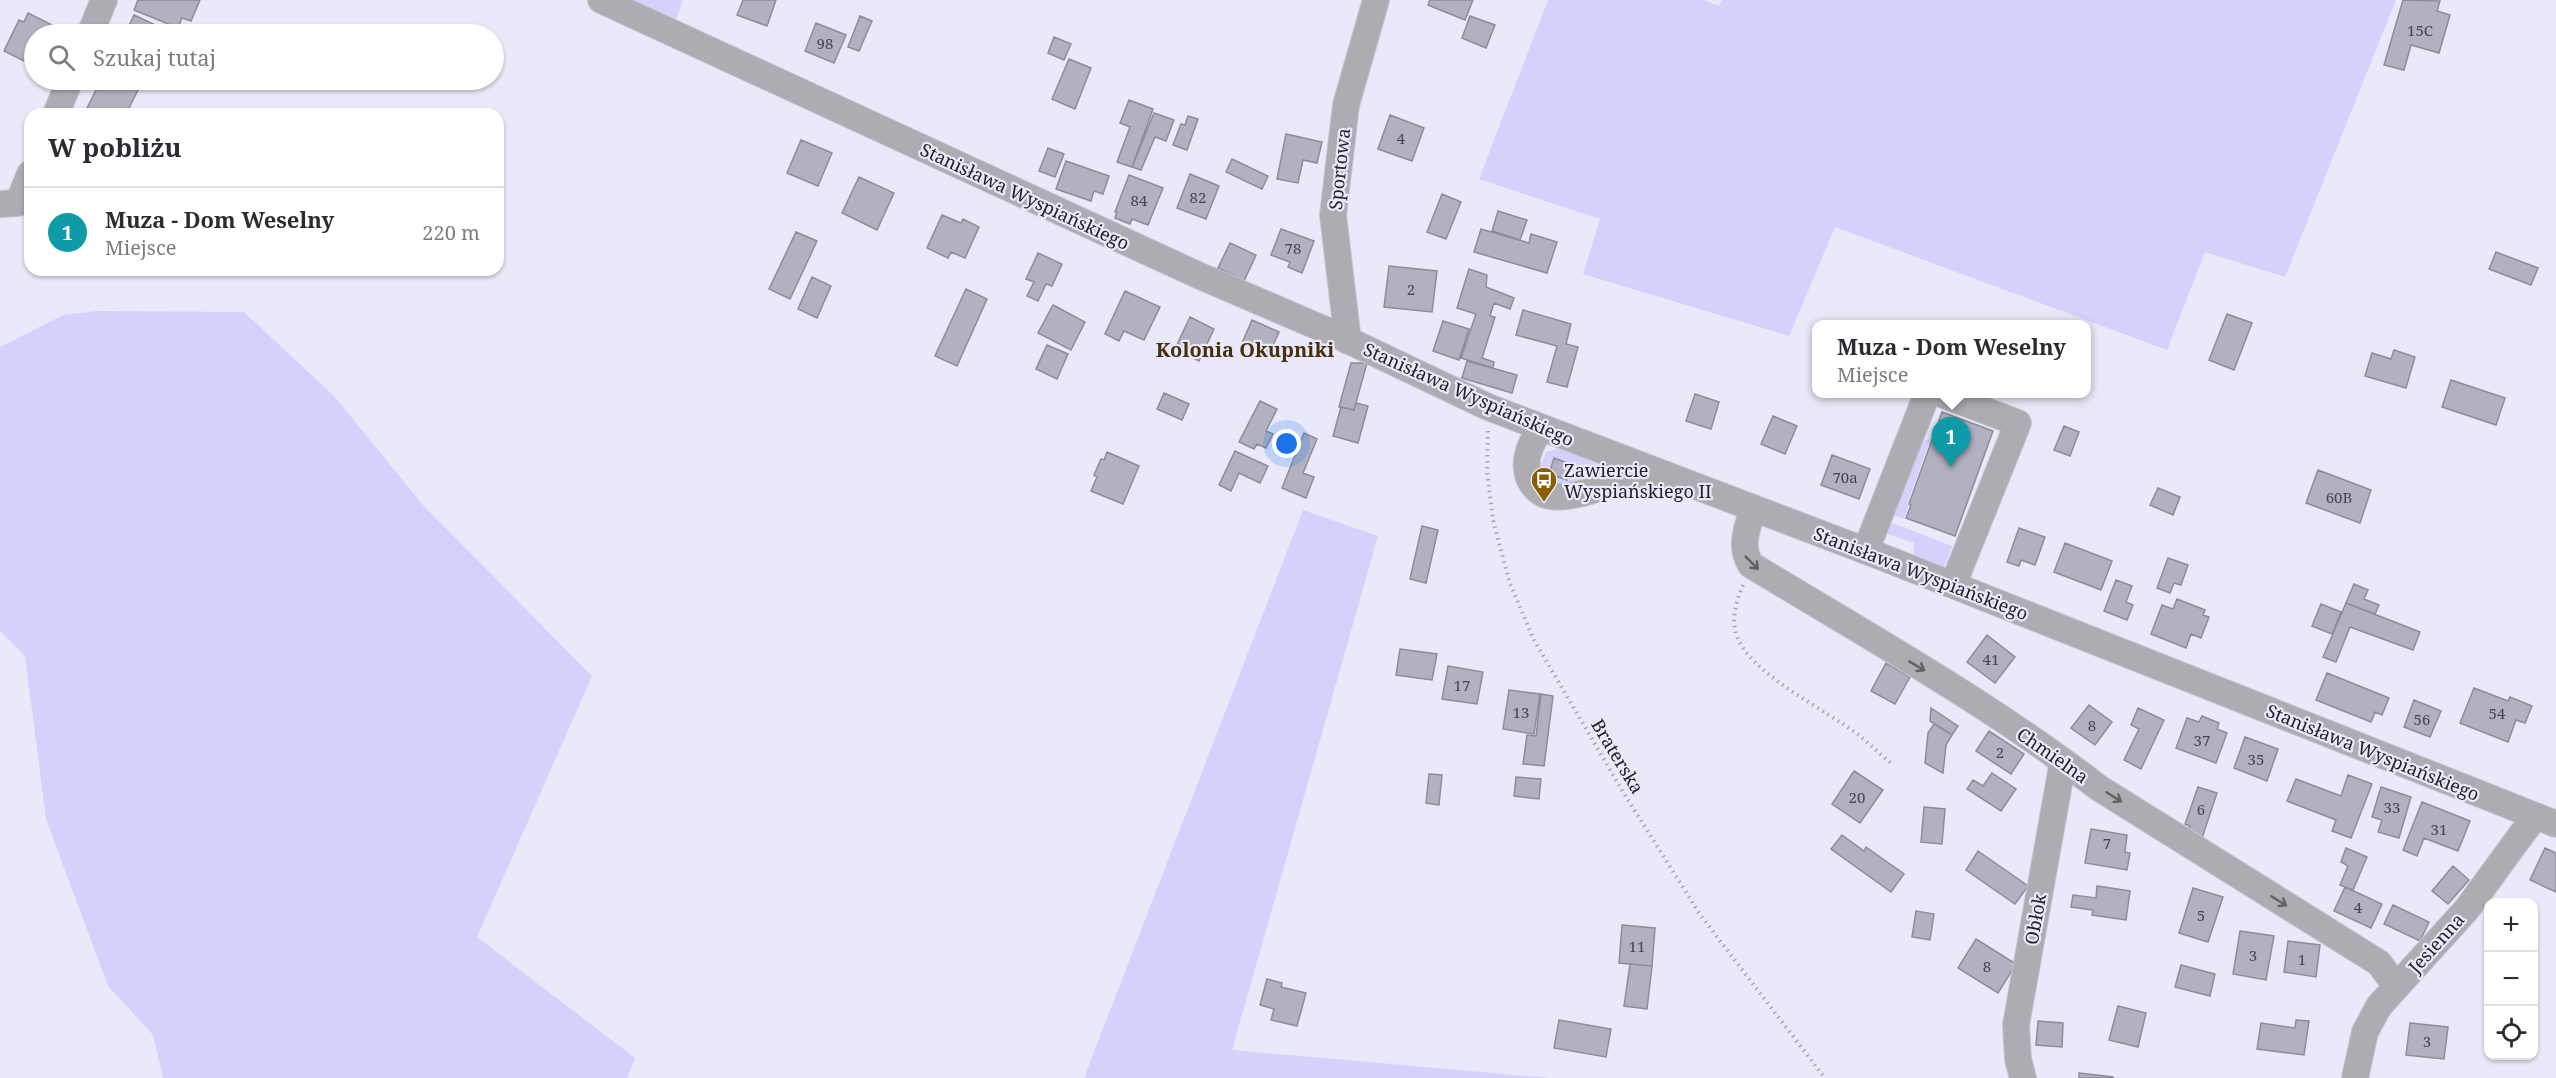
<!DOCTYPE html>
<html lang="pl">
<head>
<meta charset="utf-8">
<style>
  body { margin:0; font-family:"Noto Serif",serif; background:#f2f2f3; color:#2b2b33 }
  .controls { position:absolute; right:18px; bottom:18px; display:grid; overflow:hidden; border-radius:12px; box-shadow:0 2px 4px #0004 }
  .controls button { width:54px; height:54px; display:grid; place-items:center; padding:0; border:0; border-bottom:2px solid #e1e1e2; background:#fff; color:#2b2b33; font:30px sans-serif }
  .you { position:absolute; left:1287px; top:444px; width:21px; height:21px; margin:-15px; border:4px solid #fff; border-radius:50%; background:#1a73e8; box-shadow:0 0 0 9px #1a73e833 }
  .badge { display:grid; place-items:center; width:39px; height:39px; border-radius:50%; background:#8b5e01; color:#fff; font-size:20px; font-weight:700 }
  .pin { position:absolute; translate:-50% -50px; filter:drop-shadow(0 2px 3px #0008) }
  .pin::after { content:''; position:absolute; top:32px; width:21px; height:18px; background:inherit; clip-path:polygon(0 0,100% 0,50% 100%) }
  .popup { position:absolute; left:1812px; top:320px; width:279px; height:78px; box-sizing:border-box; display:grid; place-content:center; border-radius:12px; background:#fff; filter:drop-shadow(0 2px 4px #0005); font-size:20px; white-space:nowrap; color:#7c7c81 }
  .popup b { font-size:22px; color:#2b2b33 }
  .popup::after { content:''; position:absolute; left:50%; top:100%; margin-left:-12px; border:12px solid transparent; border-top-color:#fff }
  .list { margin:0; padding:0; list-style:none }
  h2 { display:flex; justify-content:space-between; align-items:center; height:78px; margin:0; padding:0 24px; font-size:26px }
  h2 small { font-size:20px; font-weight:400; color:#7c7c81 }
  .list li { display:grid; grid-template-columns:39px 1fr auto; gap:18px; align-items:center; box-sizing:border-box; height:90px; padding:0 24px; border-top:2px solid #e1e1e2 }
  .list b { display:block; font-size:22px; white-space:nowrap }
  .list p { margin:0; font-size:20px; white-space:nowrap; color:#7c7c81 }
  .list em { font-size:20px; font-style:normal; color:#7c7c81 }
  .icon { flex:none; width:33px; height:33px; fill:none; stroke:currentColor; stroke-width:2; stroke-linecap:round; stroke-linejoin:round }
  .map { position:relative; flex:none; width:2556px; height:1078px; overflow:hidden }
  .search { position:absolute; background:#fff; box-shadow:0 2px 4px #0004; left:24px; top:24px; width:480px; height:66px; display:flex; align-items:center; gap:15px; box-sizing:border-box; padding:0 21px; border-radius:33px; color:#7c7c81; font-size:22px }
  .panel { position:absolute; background:#fff; box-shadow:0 2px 4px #0004; left:24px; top:108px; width:480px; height:168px; border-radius:18px }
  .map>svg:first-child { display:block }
  .green { fill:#d4d2fd }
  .building { fill:#b1b1c0; stroke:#8c8c9a; stroke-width:1.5 }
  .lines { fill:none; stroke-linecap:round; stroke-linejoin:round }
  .minor-casing { stroke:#c5c5d3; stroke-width:28 }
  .path { stroke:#a6a6b3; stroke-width:4; stroke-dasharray:1.5 4.5; stroke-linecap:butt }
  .minor { stroke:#acacb2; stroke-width:26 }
  .oneway { stroke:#606066 }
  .labels { text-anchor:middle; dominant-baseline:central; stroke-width:4.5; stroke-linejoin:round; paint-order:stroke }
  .number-label { font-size:15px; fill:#46464e }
  .street-label { font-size:18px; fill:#222228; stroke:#e9e9f9 }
  .poi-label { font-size:18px; fill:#222228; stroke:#e9e9f9; text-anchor:start }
  .neighbourhood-label { font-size:20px; font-weight:bold; fill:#47310c; stroke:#e9e9f9 }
</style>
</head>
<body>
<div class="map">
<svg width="2556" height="1078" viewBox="0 0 2556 1078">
  <rect width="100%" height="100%" fill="#e9e9f9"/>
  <!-- green -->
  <path class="green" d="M629 0H683L675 22Z
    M1548 0H1704L1719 6 1722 0H2396L2285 277 2205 252 2167 350 1835 227 1789 336 1583 274 1600 219 1479 179Z
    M97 311 244 312 334 396 423 505 592 676 477 937 635 1058 627 1078H163L153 1035 108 986 46 819 25 656 0 631V347L63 315Z
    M1931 438 1907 504 1909 505 1904 519 1891 514 1918 443Z
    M1560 448 1616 472C1608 473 1599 473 1591 476 1573 481 1561 490 1544 479L1541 465 1546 452Z
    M1303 510 1378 536 1232 1050 1550 1078H1084Z
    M1887 521 1952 546 1944 567 1914 556V543L1882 532Z"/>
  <!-- building -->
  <path class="building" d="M138 0H200L191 21 182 18 178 28 134 10Z
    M743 0H776L767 26 737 15Z
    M1430 0H1473L1465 20 1428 5Z
    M2403 0 2440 1 2437 11 2450 15 2439 53 2411 45 2404 70 2384 65Z
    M28 13 58 28 54 34H34V66L4 51 19 20 24 22Z
    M134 15 162 28 159 34H125Z
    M860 16 872 21 859 51 848 47Z
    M1470 16 1495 25 1486 48 1462 38Z
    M816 23 846 35 834 63 805 51Z
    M1054 37 1071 44 1064 60 1048 53Z
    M1069 59 1091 68 1075 109 1052 99Z
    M101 80H143L126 114H84Z
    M1129 100 1153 109 1132 167 1117 162 1130 127 1120 123Z
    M1154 113 1174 120 1166 141 1155 137 1141 170 1132 167Z
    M1390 115 1424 128 1412 161 1378 149Z
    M1188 116 1198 119 1187 150 1173 145 1181 124 1185 125Z
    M1286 134 1322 142 1317 163 1303 160 1298 183 1277 179Z
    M801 140 832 153 818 186 787 173Z
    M1048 148 1064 154 1055 177 1039 171Z
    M1232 159 1268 176 1262 189 1226 172Z
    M1066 161 1109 176 1103 194 1094 191 1091 201 1056 189Z
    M1190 174 1219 186 1206 219 1177 208Z
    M1129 175 1163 188 1148 225 1132 219 1130 224 1115 218 1117 212H1115Z
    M859 177 894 193 877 230 842 213Z
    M1442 194 1461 202 1446 239 1427 232Z
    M1498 211 1527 220 1520 240 1492 231Z
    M942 215 961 223 963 219 979 227 965 258 951 252 948 258 927 248Z
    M1281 229 1314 241 1302 273 1288 267 1290 262 1271 255Z
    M1481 229 1529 243 1531 234 1557 242 1547 273 1474 252Z
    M796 232 817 241 790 299 769 289Z
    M1230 243 1256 255 1244 281 1218 268Z
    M2496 252 2538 268 2531 285 2489 269Z
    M1038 253 1062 264 1052 286 1046 284 1038 301 1027 296 1034 282 1026 279Z
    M1389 266 1437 271 1432 312 1384 307Z
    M1469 269 1487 275 1486 287 1514 298 1510 309 1494 303 1490 316 1495 317 1482 358 1494 362 1493 368 1461 358 1476 314 1457 308Z
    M812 277 831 286 817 318 798 309Z
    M966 289 987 299 957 366 935 356Z
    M1125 291 1160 307 1144 340 1124 331 1119 341 1105 334Z
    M1053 305 1085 322 1071 350 1038 333Z
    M1523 310 1571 324 1566 344 1578 347 1567 387 1547 382 1557 346 1516 335Z
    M2227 314 2252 323 2234 370 2209 360Z
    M1190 317 1214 329 1199 361 1175 349Z
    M1252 320 1279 332 1269 355 1242 343Z
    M1443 321 1469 329 1459 360 1433 351Z
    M1047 345 1068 354 1057 379 1036 369Z
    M2394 350 2415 357 2406 388 2365 376 2372 353 2391 359Z
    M1467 361 1517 375 1512 393 1462 378Z
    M1351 363H1367L1354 410 1339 407Z
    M2451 380 2505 398 2496 425 2442 407Z
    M1164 393 1189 404 1182 420 1157 409Z
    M1695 394 1719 402 1711 429 1686 421Z
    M1260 401 1277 409 1266 431 1273 434 1266 448 1257 444 1254 449 1239 442Z
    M1356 403 1368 406 1358 443 1333 436 1341 407 1354 410Z
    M1942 412 1993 431 1955 536 1906 518 1911 505 1909 504Z
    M1773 416 1797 426 1785 454 1761 444Z
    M2064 426 2079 432 2070 456 2054 450Z
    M1304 433 1317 439 1303 473 1314 477 1306 498 1282 488Z
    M1235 451 1268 466 1260 483 1239 473 1231 491 1219 485Z
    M1107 452 1139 466 1123 504 1091 491 1097 477 1094 475 1101 459 1104 460Z
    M1832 455 1870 469 1859 499 1821 485Z
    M1554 458 1573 465 1567 480 1549 474Z
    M2318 470 2371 490 2360 523 2306 503Z
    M2158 488 2180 497 2173 515 2150 505Z
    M1422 526 1438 530 1426 583 1410 579Z
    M2019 528 2045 537 2035 565 2021 560 2019 566 2007 562Z
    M2065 543 2112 561 2101 590 2054 572Z
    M2168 558 2188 565 2181 585 2174 583 2170 593 2157 588Z
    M2116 580 2132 586 2126 602 2133 605 2127 620 2104 611Z
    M2354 584 2368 590 2364 599 2379 605 2375 614 2346 603Z
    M2177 599 2205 610 2203 615 2209 617 2201 638 2191 634 2186 648 2151 634 2162 605 2173 609Z
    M2346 603 2420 632 2413 650 2350 627 2336 662 2323 657Z
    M2321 604 2341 612 2332 634 2312 626Z
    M1987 635 2015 657 1995 683 1967 662Z
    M1400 649 1437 654 1432 680 1396 675Z
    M1886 663 1910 677 1895 704 1871 691Z
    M1448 666 1483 672 1477 704 1442 699Z
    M2327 673 2389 698 2382 715 2375 712 2371 722 2316 700Z
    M2474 688 2508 701 2510 697 2532 706 2525 723 2516 720 2508 742 2460 723Z
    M1509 690 1540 694 1534 734 1503 729Z
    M1541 694 1553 696 1544 766 1523 764 1527 735 1536 736Z
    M2414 700 2441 711 2430 737 2404 727Z
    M2089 705 2112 722 2095 745 2071 728Z
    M1931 708 1958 726 1952 735 1930 721Z
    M2138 708 2164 720 2141 769 2124 760 2139 729 2131 725Z
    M2202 716 2219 723 2217 729 2227 733 2216 763 2176 748 2187 718 2199 722Z
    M1934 724 1952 735 1946 745 1943 773 1925 763 1928 733Z
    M1989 731 2024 754 2011 774 1976 751Z
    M2245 737 2278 749 2267 781 2234 768Z
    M1854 771 1883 790 1860 823 1832 804Z
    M1992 773 2016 789 2001 811 1967 789 1973 780 1983 786Z
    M1429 774 1442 775 1439 805 1426 803Z
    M2348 775 2372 784 2351 838 2332 831 2336 820 2287 801 2296 779 2341 796Z
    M1516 777 1541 779 1539 799 1514 796Z
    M2198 787 2217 793 2202 838 2188 833 2190 826 2185 824Z
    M2381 787 2411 797 2399 838 2378 832 2382 820 2372 817Z
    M2422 802 2470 821 2458 851 2424 838 2417 856 2403 850Z
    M1924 807 1945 809 1942 844 1921 842Z
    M2091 829 2127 835 2125 852 2130 853 2127 870 2085 863Z
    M1842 835 1864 851 1866 847 1904 874 1891 892 1831 849Z
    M2346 848 2367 857 2353 890 2340 885 2348 866 2341 862Z
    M2545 848 2556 853V892L2530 880Z
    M1978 851 2028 886 2015 904 1966 870Z
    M2453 866 2469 880 2448 904 2432 891Z
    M2097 886 2130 891 2126 920 2092 915 2093 910 2071 907 2073 895 2096 898Z
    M2345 887 2382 904 2371 928 2334 911Z
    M2193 888 2223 897 2208 942 2179 933Z
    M2393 905 2429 922 2420 941 2384 924Z
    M1916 911 1934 914 1930 940 1912 937Z
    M1622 925 1655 928 1652 966 1619 963Z
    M2240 931 2274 936 2266 980 2233 974Z
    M1976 939 2016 964 1998 993 1958 968Z
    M2288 941 2320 945 2316 977 2284 972Z
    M1630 964 1652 966 1647 1009 1624 1006Z
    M2181 965 2215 974 2210 996 2175 987Z
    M1267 979 1282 983 1281 987 1306 993 1297 1026 1271 1020 1274 1009 1260 1005Z
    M2118 1006 2146 1013 2138 1047 2109 1040Z
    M1559 1020 1611 1029 1606 1057 1554 1048Z
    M2296 1020 2309 1021 2304 1055 2257 1049 2261 1023 2295 1028Z
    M2038 1021 2063 1023 2062 1047 2036 1045Z
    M2410 1023 2448 1027 2444 1059 2406 1055Z
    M2079 1073 2113 1077V1078H2079Z"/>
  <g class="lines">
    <!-- minor casing -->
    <g class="minor-casing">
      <path id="minor" d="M601 0 1200 276 1335 334 1488 407 1882 557 2556 824
        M90 34 104 0
        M56 114 70 80
        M0 204 18 203 30 174
        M1348 341 1333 215 1346 105 1376 0
        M1941 394 2018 423 1953 585
        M1541 427C1532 442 1523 457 1528 475 1531 485 1539 494 1550 496 1572 500 1606 485 1628 480 1638 477 1650 477 1660 475
        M1753 509C1747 529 1739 546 1751 565 1868 636 1990 704 2099 788L2379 963 2396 986
        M1866 550 1927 394
        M2023 1078 2018 1059 2016 1025 2063 761
        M2355 1078 2365 1032 2379 1006 2467 909 2535 816"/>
    </g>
    <!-- path -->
    <path class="path" d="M1488 431 1487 472 1493 520 1510 584 1534 640 1623 792 1701 916 1825 1078
      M1743 585C1736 602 1730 621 1738 639 1754 676 1828 711 1860 736 1871 745 1881 755 1892 764"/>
    <!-- minor -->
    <use href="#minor" class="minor"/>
  </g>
  <!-- one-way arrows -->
  <defs><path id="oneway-shaft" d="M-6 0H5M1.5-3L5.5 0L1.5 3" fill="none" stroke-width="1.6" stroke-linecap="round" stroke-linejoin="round" transform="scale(1.5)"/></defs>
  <g class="oneway">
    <use href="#oneway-shaft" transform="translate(1752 563) rotate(45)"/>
    <use href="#oneway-shaft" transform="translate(1917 666) rotate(31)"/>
    <use href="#oneway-shaft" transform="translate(2114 797) rotate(32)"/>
    <use href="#oneway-shaft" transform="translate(2279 901) rotate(32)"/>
  </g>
  <!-- icons -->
  <defs>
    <g id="bus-pin" transform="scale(1.35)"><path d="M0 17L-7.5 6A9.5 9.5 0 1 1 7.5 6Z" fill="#8b5e01" stroke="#e9e9f9"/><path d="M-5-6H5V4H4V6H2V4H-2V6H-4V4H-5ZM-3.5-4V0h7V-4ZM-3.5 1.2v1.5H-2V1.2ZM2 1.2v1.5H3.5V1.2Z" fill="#fff"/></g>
  </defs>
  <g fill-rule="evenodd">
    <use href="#bus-pin" x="1544" y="480"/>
  </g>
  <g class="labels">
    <!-- number labels -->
    <g class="number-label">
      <text x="2420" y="30">15C</text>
      <text x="825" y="43">98</text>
      <text x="1401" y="138">4</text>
      <text x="1198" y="197">82</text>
      <text x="1139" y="200">84</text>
      <text x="1293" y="248">78</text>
      <text x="1411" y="289">2</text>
      <text x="1845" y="477">70a</text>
      <text x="2339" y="497">60B</text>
      <text x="1991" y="659">41</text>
      <text x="1462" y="685">17</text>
      <text x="1521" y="712">13</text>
      <text x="2497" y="713">54</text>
      <text x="2422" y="719">56</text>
      <text x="2092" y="725">8</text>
      <text x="2202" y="740">37</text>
      <text x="2000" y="752">2</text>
      <text x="2256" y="759">35</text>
      <text x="1857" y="797">20</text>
      <text x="2392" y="807">33</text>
      <text x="2201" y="809">6</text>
      <text x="2439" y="829">31</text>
      <text x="2107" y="843">7</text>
      <text x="2358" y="907">4</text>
      <text x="2201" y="915">5</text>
      <text x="1637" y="946">11</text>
      <text x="2253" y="955">3</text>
      <text x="2302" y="959">1</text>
      <text x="1987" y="966">8</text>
      <text x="2427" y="1041">3</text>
    </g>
    <!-- street labels -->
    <g class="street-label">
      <text transform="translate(1339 169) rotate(-84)">Sportowa</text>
      <text transform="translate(1025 196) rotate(25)">Stanisława Wyspiańskiego</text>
      <text transform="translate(1469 394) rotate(24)">Stanisława Wyspiańskiego</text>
      <text transform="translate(1921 573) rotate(21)">Stanisława Wyspiańskiego</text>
      <text transform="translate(2373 752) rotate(22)">Stanisława Wyspiańskiego</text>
      <text transform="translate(2053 755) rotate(35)">Chmielna</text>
      <text transform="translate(1618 756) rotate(59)">Braterska</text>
      <text transform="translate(2035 919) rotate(-80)">Obłok</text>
      <text transform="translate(2436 943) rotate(-48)">Jesienna</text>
    </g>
    <!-- poi labels -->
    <g class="poi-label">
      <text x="1564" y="470">Zawiercie<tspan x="1564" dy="21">Wyspiańskiego II</tspan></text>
    </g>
    <!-- neighbourhood labels -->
    <g class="neighbourhood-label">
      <text x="1245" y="349">Kolonia Okupniki</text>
    </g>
  </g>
</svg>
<div class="controls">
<button>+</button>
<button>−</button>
<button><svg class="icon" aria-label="locate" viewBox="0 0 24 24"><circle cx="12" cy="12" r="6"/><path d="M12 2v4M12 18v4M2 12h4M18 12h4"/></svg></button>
</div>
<div class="you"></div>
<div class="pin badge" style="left:1951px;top:467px;background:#0f9aa8">1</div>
<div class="popup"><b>Muza - Dom Weselny</b>Miejsce</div>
<div class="search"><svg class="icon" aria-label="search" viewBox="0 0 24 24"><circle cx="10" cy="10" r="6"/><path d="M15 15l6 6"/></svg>Szukaj tutaj</div>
<section class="panel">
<h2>W pobliżu<small></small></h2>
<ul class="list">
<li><span class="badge" style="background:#0f9aa8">1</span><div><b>Muza - Dom Weselny</b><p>Miejsce</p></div><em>220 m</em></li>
</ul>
</section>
</div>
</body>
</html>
